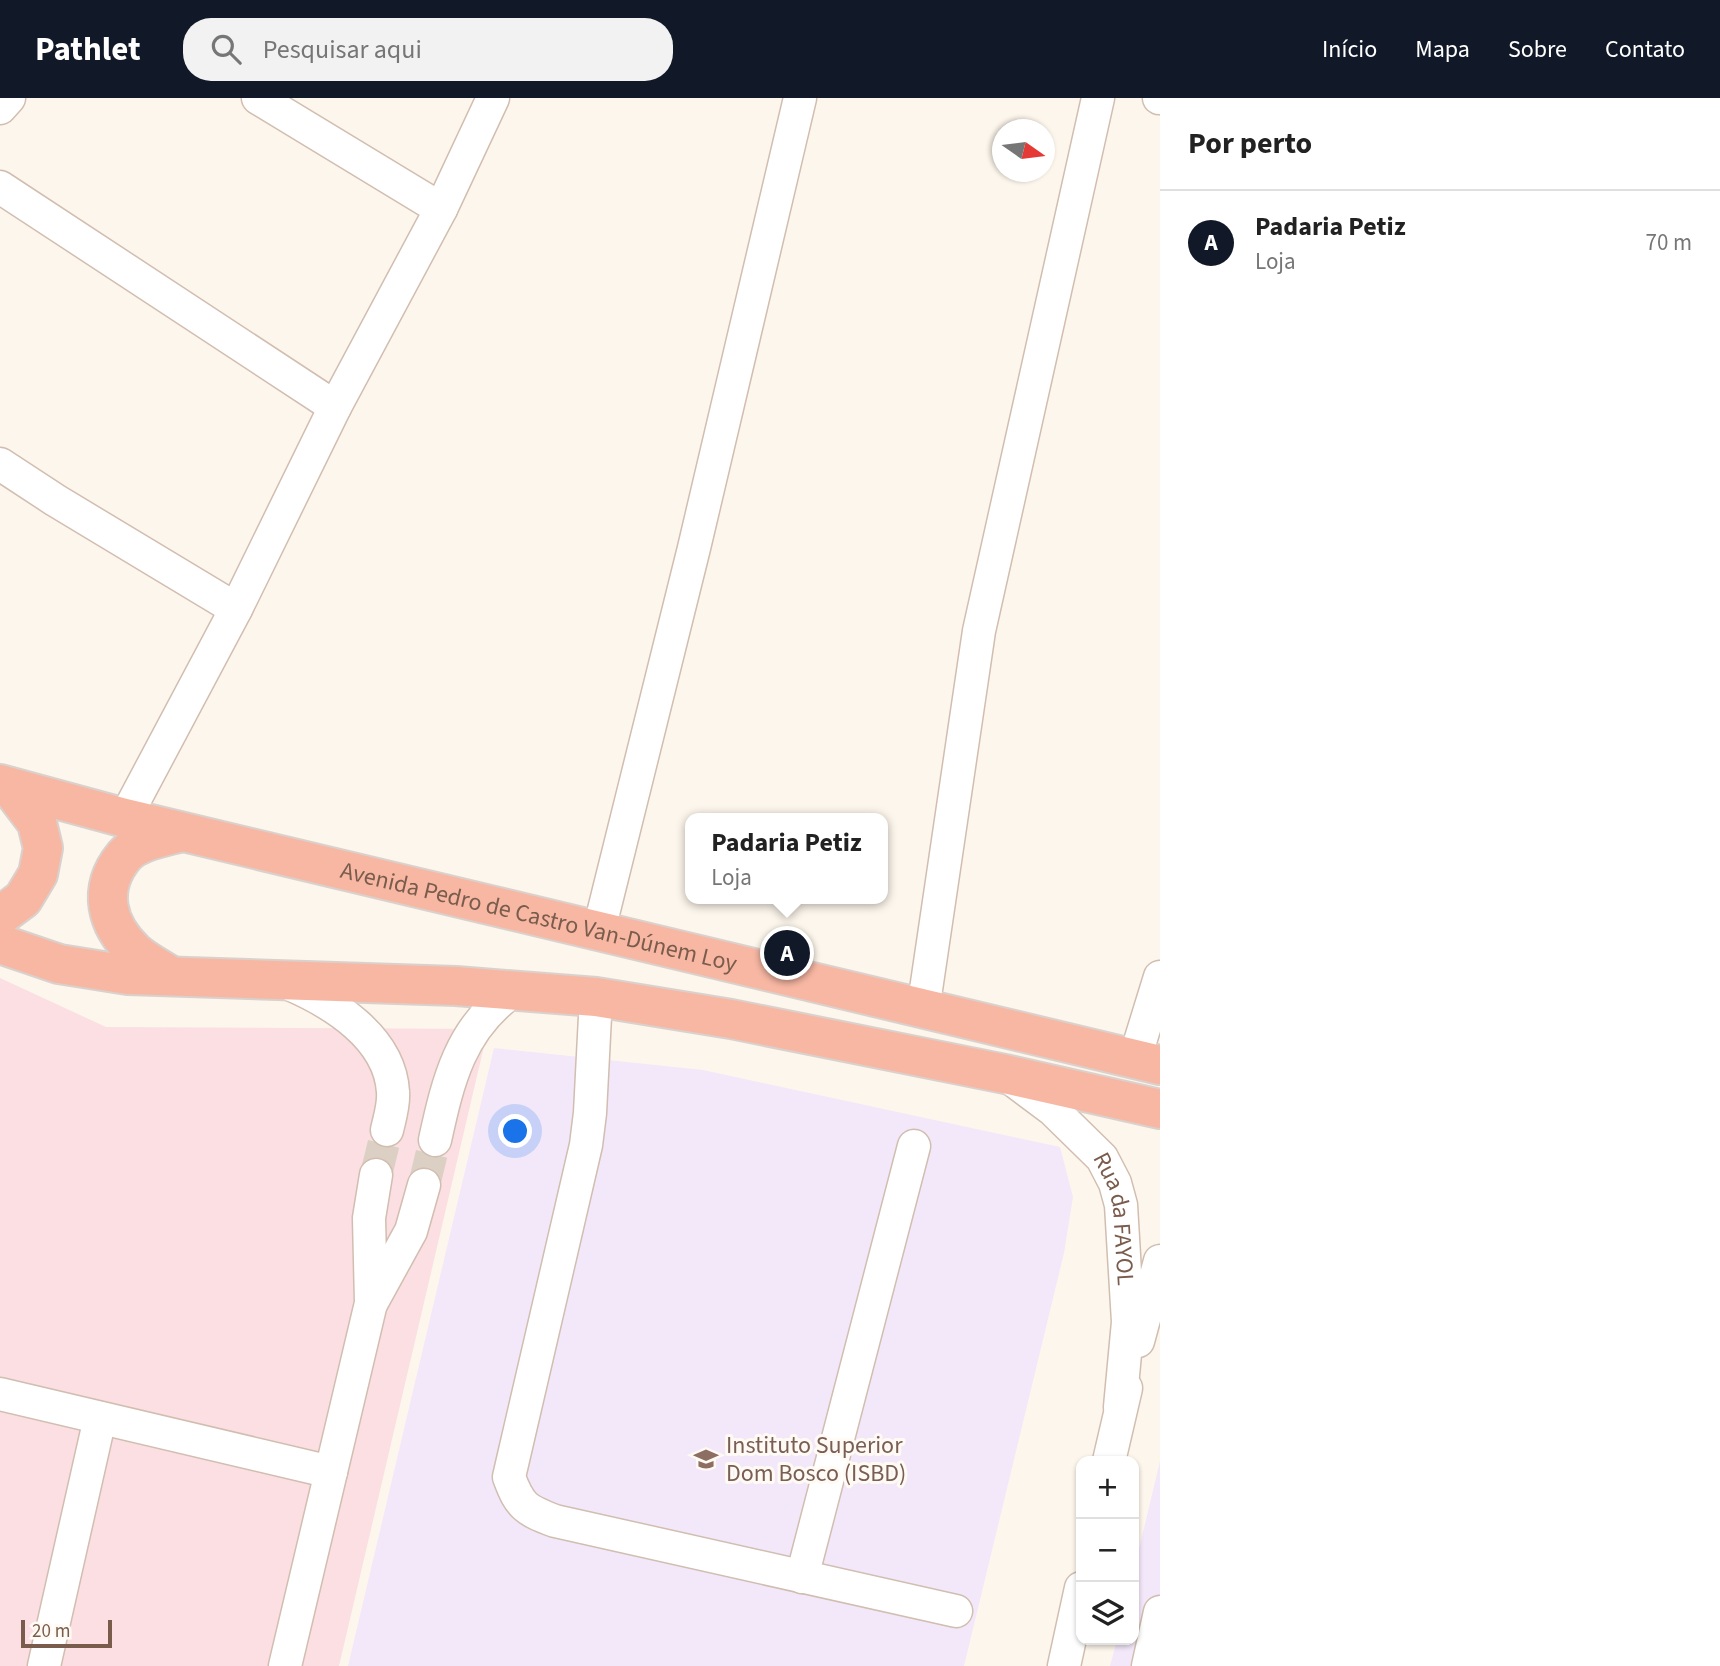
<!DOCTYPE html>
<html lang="pt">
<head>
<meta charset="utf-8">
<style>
  body { margin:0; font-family:"Source Sans 3",sans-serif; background:#f2f2f2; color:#222 }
  .controls { position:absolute; right:21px; bottom:21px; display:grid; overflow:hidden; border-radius:14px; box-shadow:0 2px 5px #0004 }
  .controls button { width:63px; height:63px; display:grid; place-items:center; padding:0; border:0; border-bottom:2px solid #e0e0e0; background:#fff; color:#222; font:35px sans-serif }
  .compass { position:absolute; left:992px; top:21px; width:63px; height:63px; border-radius:50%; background:#fff; box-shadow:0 2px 5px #0004; rotate:104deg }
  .scale { position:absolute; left:21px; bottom:18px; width:91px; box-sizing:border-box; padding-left:7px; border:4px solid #7a5c4d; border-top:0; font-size:19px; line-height:24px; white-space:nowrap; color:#7a5c4d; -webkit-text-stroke:5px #fffaf3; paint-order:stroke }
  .you { position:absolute; left:516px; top:1034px; width:24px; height:24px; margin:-18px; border:5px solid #fff; border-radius:50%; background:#1a73e8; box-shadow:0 0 0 10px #1a73e833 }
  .badge { display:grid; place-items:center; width:46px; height:46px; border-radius:50%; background:#111827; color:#fff; font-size:23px; font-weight:700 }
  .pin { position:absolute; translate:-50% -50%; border:4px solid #fff; box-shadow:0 2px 7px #0006 }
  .popup { position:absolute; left:685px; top:715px; width:203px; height:91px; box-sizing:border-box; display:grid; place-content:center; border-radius:14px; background:#fff; filter:drop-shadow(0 2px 5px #0005); font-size:23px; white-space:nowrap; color:#767676 }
  .popup b { font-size:26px; color:#222 }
  .popup::after { content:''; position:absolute; left:50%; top:100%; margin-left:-14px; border:14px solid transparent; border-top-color:#fff }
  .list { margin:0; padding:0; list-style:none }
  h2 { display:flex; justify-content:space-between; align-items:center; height:91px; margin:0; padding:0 28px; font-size:30px }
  h2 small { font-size:23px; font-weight:400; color:#767676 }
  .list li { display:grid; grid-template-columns:46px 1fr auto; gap:21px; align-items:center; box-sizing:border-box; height:105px; padding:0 28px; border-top:2px solid #e0e0e0 }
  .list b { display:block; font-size:26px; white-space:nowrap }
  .list p { margin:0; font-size:23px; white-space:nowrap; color:#767676 }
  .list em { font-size:23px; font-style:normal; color:#767676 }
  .icon { flex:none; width:38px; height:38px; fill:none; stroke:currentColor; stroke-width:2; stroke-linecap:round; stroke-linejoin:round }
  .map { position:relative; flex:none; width:1160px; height:1568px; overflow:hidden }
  header { display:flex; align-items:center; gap:42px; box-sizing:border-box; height:98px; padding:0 35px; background:#111827; color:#fff }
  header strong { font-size:33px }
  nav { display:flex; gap:38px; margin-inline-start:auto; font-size:24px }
  .search { width:490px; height:63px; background:#f2f2f2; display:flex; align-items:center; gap:18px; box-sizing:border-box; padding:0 24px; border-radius:28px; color:#767676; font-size:26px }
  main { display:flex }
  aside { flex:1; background:#fff }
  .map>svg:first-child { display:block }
  .education { fill:#f3e8fa }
  .medical { fill:#fbdfe3 }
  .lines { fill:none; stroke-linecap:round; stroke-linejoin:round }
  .minor-tunnel { stroke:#dcd0c4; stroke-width:32; stroke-dasharray:32 16; stroke-linecap:butt }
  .minor-casing { stroke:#d1beb0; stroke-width:35 }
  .highway-casing { stroke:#dad1cd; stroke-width:42 }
  .minor { stroke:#fff; stroke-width:32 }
  .highway { stroke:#f7b7a3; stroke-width:38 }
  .labels { text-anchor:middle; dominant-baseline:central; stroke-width:6; stroke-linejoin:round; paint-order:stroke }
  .street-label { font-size:24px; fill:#7a5c4d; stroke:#fffaf3 }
  .education-label { font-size:24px; fill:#785e54; stroke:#fffaf3; text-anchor:start }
</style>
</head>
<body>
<header>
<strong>Pathlet</strong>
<div class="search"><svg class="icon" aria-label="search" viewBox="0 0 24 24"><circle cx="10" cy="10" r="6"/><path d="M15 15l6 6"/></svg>Pesquisar aqui</div>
<nav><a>Início</a><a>Mapa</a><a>Sobre</a><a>Contato</a></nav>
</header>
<main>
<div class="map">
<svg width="1160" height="1568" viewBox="0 0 1160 1568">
  <rect width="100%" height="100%" fill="#fdf6ec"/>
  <!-- education -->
  <path class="education" d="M494 950 703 972 1060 1049 1073 1099 1064 1155 964 1568H348Z
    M1160 1363V1568H1110L1117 1542H1134V1472Z"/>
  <!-- medical -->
  <path class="medical" d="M0 880 106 929 488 931 339 1568H0Z"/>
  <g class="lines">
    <!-- minor-tunnel -->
    <path class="minor-tunnel" d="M376 1077 387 1032
      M424 1087 435 1042"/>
    <!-- minor casing -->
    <g class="minor-casing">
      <g id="minor">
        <path d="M258 0 441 111"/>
        <path d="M1159 0H1160"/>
        <path d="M0 10 9 0"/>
        <path d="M0 89 335 309"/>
        <path d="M0 366 55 402 236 511"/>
        <path d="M125 720 236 511 335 309 441 111 493 0"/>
        <path d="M599 832 694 450 800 0"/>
        <path d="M287 885C332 904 390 939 393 994 394 1007 390 1019 387 1032"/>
        <path d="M596 899 590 1015 586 1047 509 1379C520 1409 526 1412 555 1423L956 1513"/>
        <path d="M923 912 979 533 1098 0"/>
        <path d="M1135 960 1160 879"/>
        <path id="s1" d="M1009 979 1053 1012 1102 1060 1115 1085 1121 1107 1128 1224 1120 1309"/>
        <path d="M435 1042C448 983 460 930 513 893"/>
        <path d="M372 1204 411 1133 424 1087"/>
        <path d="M1138 1243 1160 1163"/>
        <path d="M0 1296 331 1374"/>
        <path d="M1109 1363 1126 1290"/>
        <path d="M802 1479 914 1048"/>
        <path d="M44 1568 100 1320"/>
        <path d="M285 1568 371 1205 369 1120 376 1077"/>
        <path d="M1064 1568 1081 1490"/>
        <path d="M1148 1568 1160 1514"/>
      </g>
    </g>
    <!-- highway casing -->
    <g class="highway-casing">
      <g id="highway">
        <path id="s2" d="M0 686 125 720 1160 967"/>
        <path d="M0 818 23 801 38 776 43 750 37 725 10 689"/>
        <path d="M0 846 59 866 128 877 456 888 596 899 731 921 1005 976 1160 1011"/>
        <path d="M171 878C159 870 145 863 135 854 106 827 97 791 124 758 137 743 164 739 182 734"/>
      </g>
    </g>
    <!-- minor -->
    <use href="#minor" class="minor"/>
    <!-- highway -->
    <use href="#highway" class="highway"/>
  </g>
  <!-- icons -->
  <defs>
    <g id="university-bare" transform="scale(1.89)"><path d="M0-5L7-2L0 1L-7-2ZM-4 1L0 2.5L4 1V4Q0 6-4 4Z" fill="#8d6e63" stroke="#fffaf3" stroke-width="2.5" paint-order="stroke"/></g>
  </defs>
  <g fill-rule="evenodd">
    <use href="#university-bare" x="706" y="1361"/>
  </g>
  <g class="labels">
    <!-- street labels -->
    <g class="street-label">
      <text stroke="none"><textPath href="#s2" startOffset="555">Avenida Pedro de Castro Van-Dúnem Loy</textPath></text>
      <text stroke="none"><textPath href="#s1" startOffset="187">Rua da FAYOL</textPath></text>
    </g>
    <!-- education labels -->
    <g class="education-label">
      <text x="726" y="1347">Instituto Superior<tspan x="726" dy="28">Dom Bosco (ISBD)</tspan></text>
    </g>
  </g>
</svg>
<div class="controls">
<button>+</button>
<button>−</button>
<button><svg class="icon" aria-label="layers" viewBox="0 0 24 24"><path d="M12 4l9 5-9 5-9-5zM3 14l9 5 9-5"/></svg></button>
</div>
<svg class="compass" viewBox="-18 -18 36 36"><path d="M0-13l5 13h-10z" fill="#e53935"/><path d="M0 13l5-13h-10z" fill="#767676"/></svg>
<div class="scale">20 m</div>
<div class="you"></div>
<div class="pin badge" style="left:787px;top:855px">A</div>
<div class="popup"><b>Padaria Petiz</b>Loja</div>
</div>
<aside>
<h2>Por perto<small></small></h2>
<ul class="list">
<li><span class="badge">A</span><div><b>Padaria Petiz</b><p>Loja</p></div><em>70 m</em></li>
</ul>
</aside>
</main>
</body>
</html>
